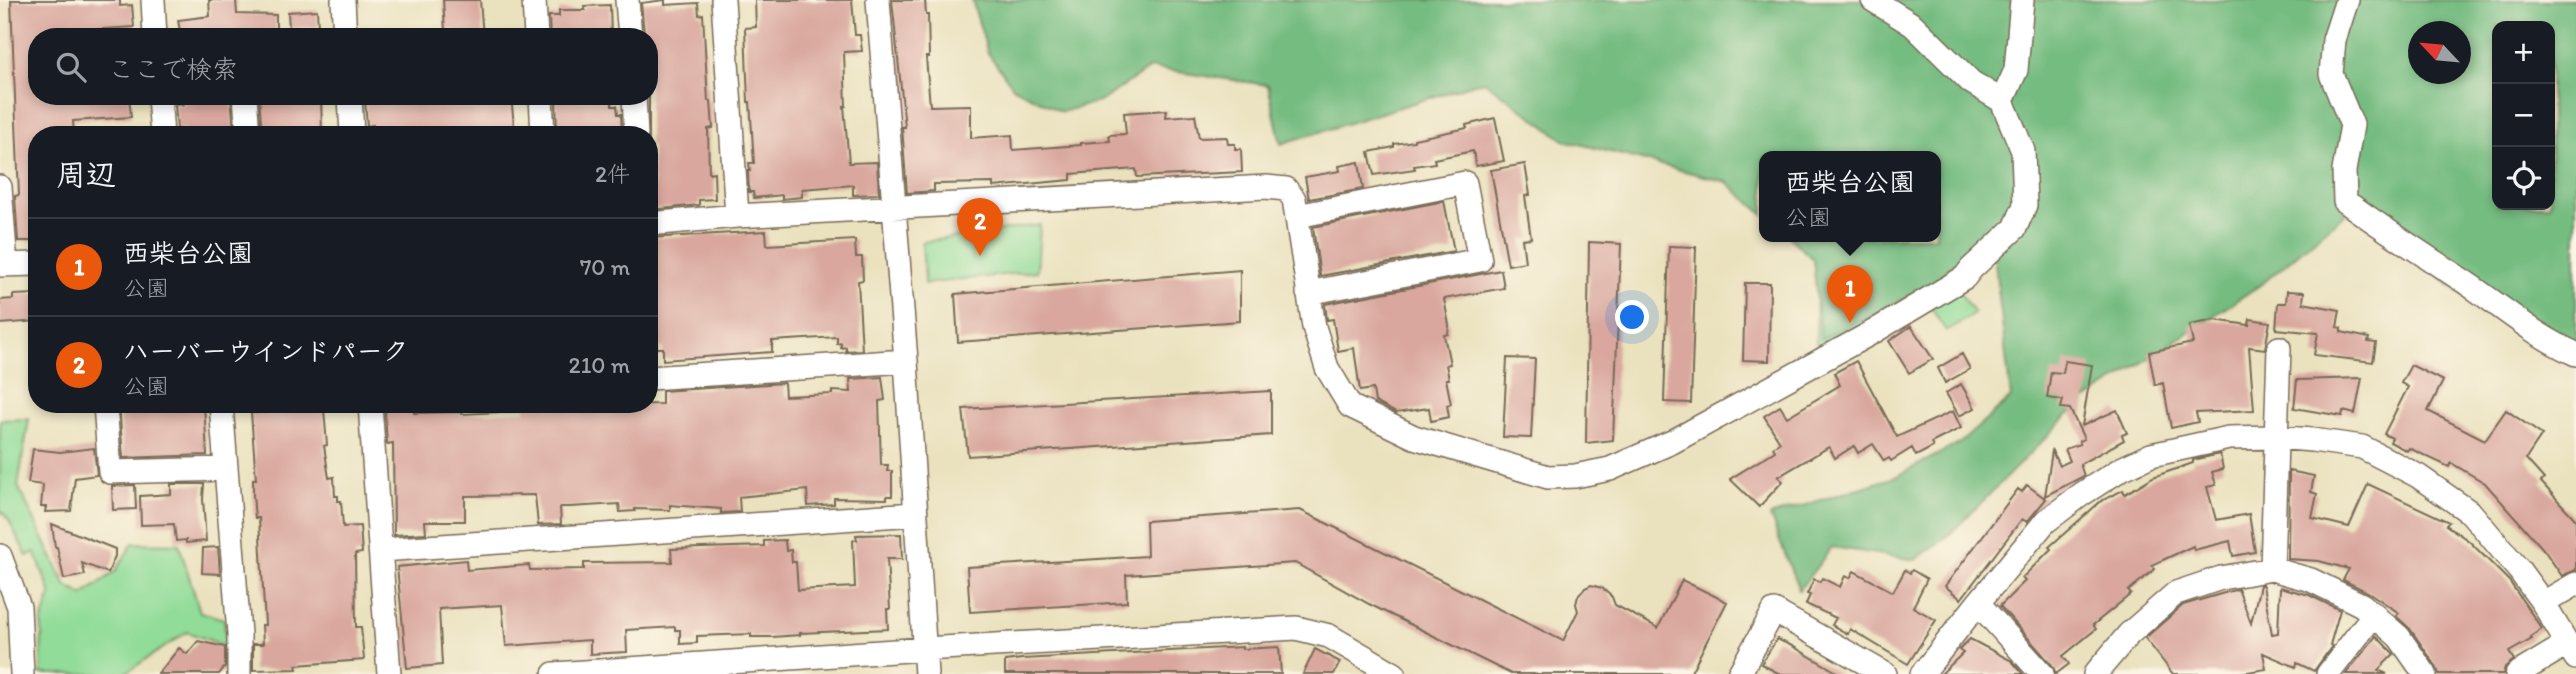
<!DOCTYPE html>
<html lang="ja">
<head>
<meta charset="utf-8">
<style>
  body { margin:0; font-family:Itim,"Klee One",sans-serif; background:#20242c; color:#f1f3f6 }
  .controls { position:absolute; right:21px; top:21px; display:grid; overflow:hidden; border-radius:14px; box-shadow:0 4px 10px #0003 }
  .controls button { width:63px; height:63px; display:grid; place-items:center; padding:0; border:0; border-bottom:2px solid #363941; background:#171b24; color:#f1f3f6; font:35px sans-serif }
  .compass { position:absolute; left:2408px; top:21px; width:63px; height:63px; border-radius:50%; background:#171b24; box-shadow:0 4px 10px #0003; rotate:296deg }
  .you { position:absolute; left:1633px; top:318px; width:24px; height:24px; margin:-18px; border:5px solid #fff; border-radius:50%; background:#1a73e8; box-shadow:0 0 0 10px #1a73e833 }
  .badge { display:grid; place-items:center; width:46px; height:46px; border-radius:50%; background:#ea580c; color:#fff; font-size:23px; font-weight:700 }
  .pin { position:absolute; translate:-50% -58px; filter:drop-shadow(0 2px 4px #0008) }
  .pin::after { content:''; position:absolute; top:37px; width:24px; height:21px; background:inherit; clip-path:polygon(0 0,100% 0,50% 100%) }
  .popup { position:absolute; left:1759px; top:151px; width:182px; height:91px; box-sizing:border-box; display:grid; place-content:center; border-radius:14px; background:#171b24; filter:drop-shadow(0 2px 5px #0005); font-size:23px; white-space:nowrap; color:#9ea1a6 }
  .popup b { font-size:26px; color:#f1f3f6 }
  .popup::after { content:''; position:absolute; left:50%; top:100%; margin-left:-14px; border:14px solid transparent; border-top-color:#171b24 }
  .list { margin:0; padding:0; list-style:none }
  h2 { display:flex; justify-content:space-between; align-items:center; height:91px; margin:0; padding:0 28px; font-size:30px }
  h2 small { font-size:23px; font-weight:400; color:#9ea1a6 }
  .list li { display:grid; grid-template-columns:46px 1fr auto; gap:21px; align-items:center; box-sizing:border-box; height:98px; padding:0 28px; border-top:2px solid #363941 }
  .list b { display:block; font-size:26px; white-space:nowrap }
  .list p { margin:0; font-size:23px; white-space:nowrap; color:#9ea1a6 }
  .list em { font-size:23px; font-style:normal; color:#9ea1a6 }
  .icon { flex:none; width:38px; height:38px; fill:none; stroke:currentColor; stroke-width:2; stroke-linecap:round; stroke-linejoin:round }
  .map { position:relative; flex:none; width:2576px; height:674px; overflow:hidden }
  .search { position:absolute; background:#171b24; box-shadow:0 4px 10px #0003; left:28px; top:28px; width:630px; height:77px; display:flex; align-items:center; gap:18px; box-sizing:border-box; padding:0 24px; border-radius:28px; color:#9ea1a6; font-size:26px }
  .panel { position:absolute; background:#171b24; box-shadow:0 4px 10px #0003; left:28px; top:126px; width:630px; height:287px; border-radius:28px }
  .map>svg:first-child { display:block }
  .green { fill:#91dc98; stroke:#66835b; stroke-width:2 }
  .forest { fill:#74bc80; stroke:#58734f; stroke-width:2; fill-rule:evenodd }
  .building { fill:#d9a79e }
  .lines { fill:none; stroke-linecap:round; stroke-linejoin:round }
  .minor-casing { stroke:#786a56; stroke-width:26 }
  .minor { stroke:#fff; stroke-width:23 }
</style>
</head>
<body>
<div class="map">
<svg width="2576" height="674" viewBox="0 0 2576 674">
  <rect width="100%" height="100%" fill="#fcf5e5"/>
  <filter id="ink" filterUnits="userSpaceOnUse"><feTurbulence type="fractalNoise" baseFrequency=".0143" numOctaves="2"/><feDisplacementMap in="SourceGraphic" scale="14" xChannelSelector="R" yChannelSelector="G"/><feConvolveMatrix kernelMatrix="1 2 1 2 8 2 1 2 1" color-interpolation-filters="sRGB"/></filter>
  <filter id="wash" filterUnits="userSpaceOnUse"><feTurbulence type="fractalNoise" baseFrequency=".00686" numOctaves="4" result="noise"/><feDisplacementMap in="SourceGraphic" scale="28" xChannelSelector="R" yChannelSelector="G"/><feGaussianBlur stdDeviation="1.57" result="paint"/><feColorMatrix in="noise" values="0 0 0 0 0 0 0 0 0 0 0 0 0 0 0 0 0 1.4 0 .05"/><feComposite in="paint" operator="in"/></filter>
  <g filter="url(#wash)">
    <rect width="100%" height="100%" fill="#eae1be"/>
    <!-- green -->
    <path class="green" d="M1040 225 1037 271 925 284 922 242Z
      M1817 277 1953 282 1974 314 1946 331 1926 300 1816 358Z
      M29 419 18 486 66 586 83 595 115 572 133 543 179 544 200 612 224 619 226 646 187 632 124 674H41L42 622 51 594 35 552 27 556 8 519 0 510V420Z"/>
    <!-- forest -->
    <path class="forest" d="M972 0H2576V366L2464 296 2350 209 2263 283 2077 406 1947 537 1915 560 1832 547 1799 590 1770 516 1895 477 1960 443 2011 398 1994 255 1821 339 1813 259 1789 237H1936V157H1764V215L1727 182 1564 140 1484 81 1281 144 1268 85 1150 68 1101 101 1062 112 1014 88 988 53ZM2497 26H2550V205H2497ZM2418 32H2460V74H2418Z"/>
    <g id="blocks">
      <!-- building -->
      <path class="building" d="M11 0H120V6L132 5 134 27 89 30 90 37H37V96H129L131 117 73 121 74 135H37V217H33L34 241H18L15 196 19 195Z
        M209 0H236L237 14 276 15V37H181L178 20 210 16Z
        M443 0H480L483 37H455L454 30 445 31Z
        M665 0V5L698 3 699 15 703 14 708 101H711L712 115 713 128 708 129 709 173 714 172 715 199 699 200V205L651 210 649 189H653L652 146H649V37H646L644 33 641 3Z
        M755 0H852L855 35H860L862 51 844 52 846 106H844L849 163 877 162 879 194 853 195V185L802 189V197L782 199V195L754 198 753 192H749L748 171H750L749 163H754L750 102H748L745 28 756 27Z
        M892 0H925L926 15H928L929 57H926L930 106 971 105V138L1012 135 1013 150 1081 145V143L1110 141 1109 135 1126 134 1124 113 1167 110 1166 117 1195 115 1199 138 1227 137 1228 144H1235V149H1241L1242 172 1137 177 1136 169 1071 174V180L993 187V183L934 184V191L907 193 902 127H905Z
        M610 5 611 37H550L549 16H559V10H585L584 6Z
        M317 10 318 27 289 28 288 12Z
        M183 96H231L234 132 185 135V129H177L175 105H184Z
        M259 96H321L322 133 262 135Z
        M415 96H511L515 135H414V130L374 132 373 125 367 126 365 100Z
        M556 96H612V106H617L618 114H621L622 135H557Z
        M1495 118 1504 161 1476 166 1473 151 1434 159 1435 163 1414 166 1415 169 1374 175 1369 152 1394 147V144L1414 141V139L1467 128 1466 125Z
        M1359 162 1363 189 1309 199 1305 177 1340 171 1339 166Z
        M1525 164 1530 195 1525 196 1531 238 1522 239 1525 262 1508 265 1491 170Z
        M1444 201 1454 251 1320 276 1313 227Z
        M766 231 767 245 855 240 856 257H862L863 280 858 281 862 350 846 351V347L841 348V343L837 344V337L772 341V352L663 360V348H657L655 298 650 299 649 238Z
        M1589 242 1621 244 1613 440 1586 443Z
        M1669 246 1696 247 1691 403 1664 402Z
        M1240 270V321L958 342 955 294Z
        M1501 270 1504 288 1444 299 1449 325 1448 334 1444 335 1450 364 1446 365 1449 379H1446L1451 404 1447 405 1449 417 1431 421 1429 408 1396 413 1375 402 1373 389 1360 391 1354 348 1338 351 1333 319 1327 320 1325 304Z
        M1745 283H1770L1769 361 1743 360Z
        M2287 291 2304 292 2303 303 2340 310 2337 327 2341 328V332L2369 338 2368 342 2376 343 2373 362 2314 355 2318 333 2276 329 2278 303H2286Z
        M37 294V321L0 324V300L13 299V295Z
        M2250 319 2270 322 2265 349 2249 347 2254 410 2196 413 2198 422 2171 428 2163 383 2155 385 2149 352 2193 343 2189 325 2214 320 2249 325Z
        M1911 326 1933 359 1909 373 1889 341Z
        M1962 354 1970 369 1945 383 1938 368Z
        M1507 358 1535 359 1531 438 1503 437Z
        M1856 361 1897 437 1953 411 1961 428 1931 443 1933 447 1916 456 1912 448 1891 461 1889 458 1884 461 1873 444 1858 453 1854 446 1835 458 1829 447 1778 477 1783 481 1759 507 1730 479 1775 451 1773 447 1780 442 1764 416 1780 406 1787 417 1840 385 1834 373Z
        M2065 361 2092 365 2082 426 2117 410 2127 433 2122 435 2124 440 2080 464 2084 476 2045 496 2052 451 2059 466 2070 461 2065 449 2080 444 2079 441 2084 439 2070 409 2061 408 2063 400 2047 398 2051 372 2063 373Z
        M2411 365 2443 381 2428 411 2485 440 2506 410 2542 435 2526 459 2544 479 2541 482 2576 520V570L2562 576 2544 550 2485 483 2451 463 2449 467 2409 448 2407 451 2390 442 2392 438 2384 434 2408 387 2401 383Z
        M882 377 885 400 879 401 881 465H888L887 471H892V496H887V499L834 498V504L808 506 807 490 739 497 740 512 721 513V509L670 505V510L635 509V511L620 512 619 504 570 507H560L561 524 538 525 535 495 465 496V521H425L426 533 394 535 393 443 387 444 385 413 388 406 413 405 414 413 461 412V414L525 411V404H547V407L662 404V391L784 383 785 396 832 394V391L851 392 850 379Z
        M2362 378 2355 414 2343 411 2342 416 2294 408 2297 380Z
        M1961 384 1975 408 1959 416 1946 393Z
        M1271 391V435L968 456 963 409Z
        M119 404H204L207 455 123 458Z
        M268 404H320L321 409H324L327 445 324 446 329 478 334 477 335 496H338V501H341L343 527 360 526 362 553 355 554 356 627H361L364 660 296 665 297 669 253 670V644H263L262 625H265L259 518H255L253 495V479H256L251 413 268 412Z
        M94 448 97 475 75 478 71 511 45 512 46 507H41L43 485 28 483 33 449 60 452Z
        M2220 454 2223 469 2212 472 2216 485 2207 487 2216 520 2249 514 2255 552 2233 556 2230 541 2194 550 2193 546 2152 565 2155 569 2128 591 2131 594 2093 625 2096 629 2063 656 2069 664 2056 674 2052 665 2000 606 2025 581 2022 578 2051 549 2049 547 2101 501 2123 490 2125 494 2153 477 2193 463V460Z
        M2289 471 2314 476 2311 492 2317 494 2312 518 2349 527 2368 484 2449 522 2446 525 2469 541 2509 581 2542 629 2530 637 2532 639 2509 652 2514 660 2505 667 2503 674H2439L2436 666 2410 629 2396 616 2399 613 2368 592 2343 580 2349 569 2319 561 2288 559Z
        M171 484H204L203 499 206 541 186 543V540L176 541 174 524 141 525 140 496 171 494Z
        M135 485 136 509 113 510 112 486Z
        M2027 485 2046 499 2027 522 2022 519 1961 599 1945 586 2018 489 2022 492Z
        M1300 510 1563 641 1578 611 1576 604 1578 596 1585 588 1591 585 1602 588 1612 597 1615 605 1658 628 1682 580 1727 602 1690 674H1511L1369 604 1295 563 1126 575 1127 602 970 612 967 567 1147 556 1146 521Z
        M52 524 115 549V556L108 573 82 563 85 575 64 579 57 547H55Z
        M901 534 902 559H887L890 609H887L888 629 800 633V635L772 637H751V634L697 636V643L680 644V630H675V627L626 630 627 652 590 654V640L506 646 502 605 439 609 442 665 407 668 397 567 466 560 467 570 529 565 530 570 584 569V563L672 562 671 549 764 546V541L785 540 786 551 791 550 792 562H796L798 590 855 587 853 540H857L856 535Z
        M218 547 220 574 202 573 203 548Z
        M1905 570 1910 573 1912 570 1927 579 1913 607 1936 620 1908 664 1850 629 1848 634 1832 625 1836 618 1806 604 1810 595 1807 594 1814 579 1820 582 1822 578 1840 587 1845 576 1850 578 1854 571 1893 592Z
        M2260 585H2263L2272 634 2278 633 2280 587 2309 595 2340 610 2330 645 2332 646 2314 671 2297 663 2296 667 2263 653 2266 669 2235 674H2173L2145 638 2183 605 2238 589 2251 623Z
        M2376 636 2394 654 2378 670 2387 674H2346Z
        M1777 639 1792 646 1840 674H1780L1761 664Z
        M1970 639 2012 661 2023 674H1941L1963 653 1959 650Z
        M198 641 225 647V667L219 674H158L179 648 187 654Z
        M1242 647V649L1279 647 1281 674H1005V661L1022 659Z
        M1315 649 1340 662 1334 674H1303Z"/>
    </g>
  </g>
  <g filter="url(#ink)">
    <use href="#blocks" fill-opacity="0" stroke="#786a56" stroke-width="2"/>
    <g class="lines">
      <!-- minor casing -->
      <g class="minor-casing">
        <path id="minor" d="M153 0 155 37
          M343 0 345 37
          M534 0 536 37
          M627 0 630 37
          M723 0 737 216
          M878 0 906 361 926 674
          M2347 0 2334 40 2331 74 2352 125 2344 171 2345 201C2383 229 2423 254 2462 280 2500 305 2534 336 2576 354
          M159 96 162 135
          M245 96 248 135
          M350 96 352 135
          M541 96 543 135
          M634 96 636 135
          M2002 101 2016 70 2022 0
          M0 187 6 265
          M1297 216 1465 183 1480 260 1308 293
          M649 224 737 216 1266 187 1286 189 1294 199 1314 327 1327 368 1350 406 1414 437 1548 477 1575 476 1610 469 1672 442 1873 332 1965 277 1971 269 2015 228 2025 205 2023 151 2002 101 1971 82 1913 25 1873 0
          M0 265 37 264
          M649 378 906 361
          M105 404 110 472 226 469
          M221 404 239 634V674
          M370 404 389 674
          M381 550 915 514
          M0 556 19 607 22 674
          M2272 569 2279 348
          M1978 603 2045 522 2082 494 2121 469 2151 455 2229 438 2275 437 2312 440 2362 447 2418 476 2471 513 2519 570 2543 603 2576 658
          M2543 603 2576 584
          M554 674 924 649 1296 628 1329 636 1394 674
          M1739 674 1774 611 1885 674
          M1922 674 1978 603 2042 674
          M2095 674 2129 634 2176 593 2221 578 2272 569 2311 580 2362 605 2399 637 2425 674
          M2328 674 2374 614
          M2517 674 2567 644"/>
      </g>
      <!-- minor -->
      <use href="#minor" class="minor"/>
    </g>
  </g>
</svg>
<div class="controls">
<button>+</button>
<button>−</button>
<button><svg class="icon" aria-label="locate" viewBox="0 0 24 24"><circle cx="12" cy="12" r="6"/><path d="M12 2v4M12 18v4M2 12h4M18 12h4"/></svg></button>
</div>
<svg class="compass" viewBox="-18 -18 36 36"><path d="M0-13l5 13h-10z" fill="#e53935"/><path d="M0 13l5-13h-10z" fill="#9ea1a6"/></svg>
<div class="you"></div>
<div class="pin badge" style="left:1850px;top:323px">1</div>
<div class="popup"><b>西柴台公園</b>公園</div>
<div class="pin badge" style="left:980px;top:256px">2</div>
<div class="search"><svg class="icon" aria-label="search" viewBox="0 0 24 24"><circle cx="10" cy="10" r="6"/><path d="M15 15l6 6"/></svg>ここで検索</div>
<section class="panel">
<h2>周辺<small>2件</small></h2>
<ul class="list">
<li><span class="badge">1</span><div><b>西柴台公園</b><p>公園</p></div><em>70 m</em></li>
<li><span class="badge">2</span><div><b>ハーバーウインドパーク</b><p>公園</p></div><em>210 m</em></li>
</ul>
</section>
</div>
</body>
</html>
